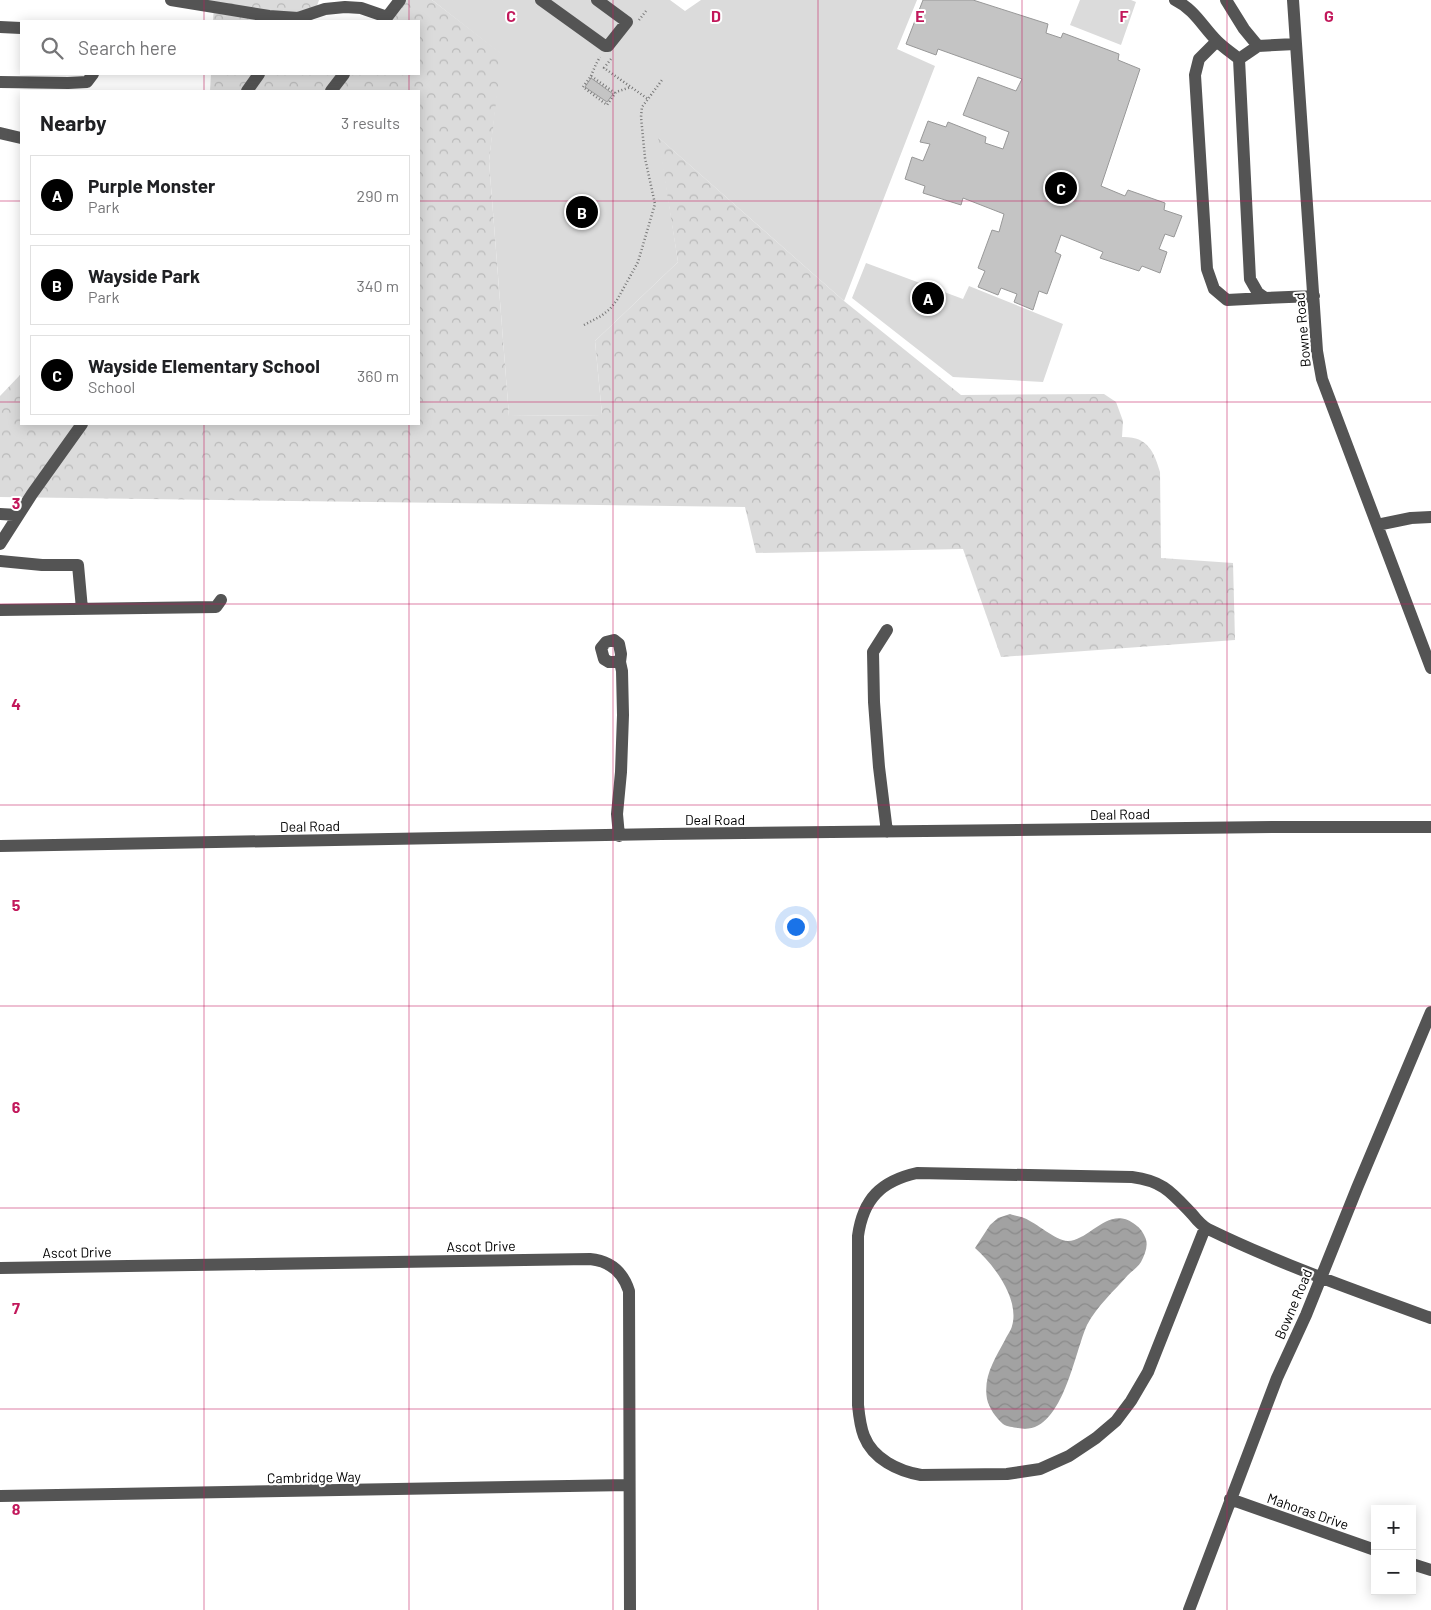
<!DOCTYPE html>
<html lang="en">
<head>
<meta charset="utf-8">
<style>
  body { margin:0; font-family:Barlow,sans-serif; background:#f6f6f6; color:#202124 }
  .controls { position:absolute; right:15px; bottom:15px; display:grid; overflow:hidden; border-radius:0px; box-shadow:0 2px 12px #0003 }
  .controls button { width:45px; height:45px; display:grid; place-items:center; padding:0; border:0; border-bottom:1px solid #e0e0e0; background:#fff; color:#202124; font:25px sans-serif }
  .you { position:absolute; left:795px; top:926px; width:18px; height:18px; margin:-12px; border:4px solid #fff; border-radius:50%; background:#1a73e8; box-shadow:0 0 0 8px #1a73e833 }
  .badge { display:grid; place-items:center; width:32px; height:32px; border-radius:50%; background:#000; color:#fff; font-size:16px; font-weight:700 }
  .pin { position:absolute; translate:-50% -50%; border:2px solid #fff; box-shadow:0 1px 5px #0006 }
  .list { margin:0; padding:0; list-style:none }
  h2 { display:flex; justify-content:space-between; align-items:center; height:65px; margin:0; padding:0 20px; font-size:21px }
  h2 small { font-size:16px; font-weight:400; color:#757577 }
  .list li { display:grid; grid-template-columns:32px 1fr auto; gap:15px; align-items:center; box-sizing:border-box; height:80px; margin:0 10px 10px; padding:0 10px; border:1px solid #e0e0e0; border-radius:0px }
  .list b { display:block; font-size:19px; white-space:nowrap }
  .list p { margin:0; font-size:16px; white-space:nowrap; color:#757577 }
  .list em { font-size:16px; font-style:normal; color:#757577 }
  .icon { flex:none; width:28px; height:28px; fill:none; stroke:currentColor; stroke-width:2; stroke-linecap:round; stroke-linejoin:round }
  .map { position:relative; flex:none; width:1431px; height:1610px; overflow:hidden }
  .search { position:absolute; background:#fff; box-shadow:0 2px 12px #0003; left:20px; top:20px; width:400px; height:55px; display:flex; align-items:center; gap:12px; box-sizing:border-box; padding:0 18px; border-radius:0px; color:#757577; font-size:19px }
  .panel { position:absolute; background:#fff; box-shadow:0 2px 12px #0003; left:20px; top:90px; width:400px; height:335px; border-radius:0px }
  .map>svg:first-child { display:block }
  .green { fill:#dbdbdb }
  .forest { fill:url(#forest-crowns) }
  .water { fill:url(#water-waves) }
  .building { fill:#c4c4c4; stroke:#989898 }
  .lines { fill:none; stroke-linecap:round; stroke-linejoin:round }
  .path { stroke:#767676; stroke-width:2.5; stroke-dasharray:1 2.5; stroke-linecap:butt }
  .minor { stroke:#545454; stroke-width:12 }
  .grid { fill:none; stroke:#c2185b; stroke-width:1; stroke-opacity:0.55 }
  .labels { text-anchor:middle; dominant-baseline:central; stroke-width:4; stroke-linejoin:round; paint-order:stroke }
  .street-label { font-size:14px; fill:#000; stroke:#fff }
  .grid-label { font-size:16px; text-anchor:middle; font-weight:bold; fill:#c2185b; stroke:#fff; stroke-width:4; stroke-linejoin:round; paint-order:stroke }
</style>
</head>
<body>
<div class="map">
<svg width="1431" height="1610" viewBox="0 0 1431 1610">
  <defs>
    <pattern id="forest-crowns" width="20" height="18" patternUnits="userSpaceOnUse" patternTransform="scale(1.25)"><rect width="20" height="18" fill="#dbdbdb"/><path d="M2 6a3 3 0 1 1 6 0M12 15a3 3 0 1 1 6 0" fill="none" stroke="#bababa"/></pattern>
    <pattern id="water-waves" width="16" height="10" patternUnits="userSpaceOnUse" patternTransform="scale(1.25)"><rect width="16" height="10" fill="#a2a2a2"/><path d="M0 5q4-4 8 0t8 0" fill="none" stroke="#8a8a8a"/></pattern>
  </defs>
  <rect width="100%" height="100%" fill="#fff"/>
  <!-- green -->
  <path class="green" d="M432 0H670L685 11 701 0H917L897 49 935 66 844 301 659 138 678 262 595 341 602 415 509 416 489 161 501 54Z
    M1080 0H1131L1136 2 1121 45 1070 25Z
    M866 263 963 299 969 286 1063 324 1043 382 953 377 852 298Z"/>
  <!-- forest -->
  <path class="forest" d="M189 0H319L312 21H213L214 5Z
    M406 0H432L502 54 489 161 509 416 602 415 595 341 678 262 658 137 844 301 961 395 1104 394 1116 402 1123 421 1122 437C1147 436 1154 451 1160 472L1161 558 1233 563 1235 640 1001 657 963 549 756 553 745 507 0 497V396L21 374V424H419V91H210L211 74H419V21H379Z"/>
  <!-- water -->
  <path class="water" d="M1010 1214C1015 1216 1020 1216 1024 1218 1037 1223 1054 1240 1068 1241 1089 1241 1108 1206 1133 1223 1139 1227 1142 1230 1145 1237 1149 1245 1145 1254 1141 1262 1138 1267 1132 1271 1128 1275 1114 1291 1097 1306 1087 1325 1074 1353 1062 1438 1018 1428 1013 1427 1007 1427 1003 1424 996 1418 989 1408 987 1399 983 1376 995 1359 1005 1340 1007 1335 1011 1331 1012 1326 1020 1299 994 1265 975 1248L990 1225 998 1218Z"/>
  <!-- building -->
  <path class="building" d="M923 0H973L1048 24 1046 33 1061 38 1063 33 1119 54 1118 60 1140 69 1101 186 1125 196 1128 190 1165 203 1164 210 1182 216 1174 237 1165 234 1159 249 1167 252 1160 273 1142 266 1139 271 1100 258 1103 252 1061 235 1055 252 1061 255 1047 294 1039 291 1033 310 1014 302 1017 294 1001 288 998 295 978 287 985 271 978 268 992 230 999 232 1004 214 963 198 961 205 923 193 925 186 905 179 912 157 923 161 930 144 920 142 928 121 946 127 948 122 986 137 985 143 1003 149 1009 132 963 115 978 77 1016 91 1022 79 938 49 936 55 906 44Z
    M591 78 613 94 607 102 585 87Z"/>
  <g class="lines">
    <!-- path -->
    <path class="path" d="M639 20 646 11
      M611 59 604 68 648 99 662 80
      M591 76 596 64 600 57
      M615 93 591 76 583 87 607 105 616 92 631 87
      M584 325 601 316 610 309 617 300 638 262 655 204 645 158 641 117 642 107 648 99"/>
    <!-- minor -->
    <path class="minor" d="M171 0 269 16 298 18 325 9 345 7 361 8 387 17
      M541 0 605 46H608L627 22 597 0
      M1175 0C1195 10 1202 26 1217 41 1224 48 1232 53 1239 59L1250 279 1258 293 1265 298 1314 296
      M1226 0 1244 29 1258 46
      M1293 0 1317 351 1322 379 1431 668
      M384 21 400 0
      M0 27 21 28
      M1217 41 1199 59 1195 75 1207 269 1214 289 1227 300 1265 298
      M1239 59 1258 46 1295 44
      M0 82 68 83 87 82 93 74
      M247 91 259 74
      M331 91 344 74
      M0 133 21 138
      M0 514 18 515
      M1377 525 1411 518 1431 517
      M0 544 32 494 82 424
      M0 561 42 565H78L82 609
      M0 610 216 607 221 600
      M887 832 879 767 874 702 873 652 887 630
      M619 836 617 814 621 772 623 715 622 671 620 662 621 654 619 644 614 640 606 642 601 648 604 659 609 662H620
      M0 846 661 834 1279 827H1431
      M1205 1228 1148 1372 1131 1401 1116 1421 1096 1438 1069 1456 1040 1469 1007 1474 921 1475C898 1471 873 1459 864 1436 860 1426 859 1415 858 1405V1236C863 1199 881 1181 917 1173L1132 1177C1163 1181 1171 1192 1192 1214 1196 1219 1202 1226 1208 1229 1280 1264 1356 1291 1431 1318
      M0 1268 590 1259C610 1261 623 1272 629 1291L630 1610
      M0 1496 629 1485
      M1230 1499 1375 1550
      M1412 1564 1431 1570
      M1189 1610 1277 1378 1306 1315 1357 1188 1431 1012"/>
  </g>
  <!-- grid -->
  <path class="grid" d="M204 0V21M409 0V21M613 0V1610M818 0V1610M1022 0V1610M1227 0V1610M204 74V91M409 74V91M0 201H21M419 201H1431M0 402H21M419 402H1431M204 424V1610M409 424V1610M0 604H1431M0 805H1431M0 1006H1431M0 1208H1431M0 1409H1431"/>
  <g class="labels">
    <!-- street labels -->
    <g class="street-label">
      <text transform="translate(1302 330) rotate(-95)">Bowne Road</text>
      <text transform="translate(1120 814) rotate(-1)">Deal Road</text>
      <text x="715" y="819">Deal Road</text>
      <text transform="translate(310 826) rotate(-1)">Deal Road</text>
      <text transform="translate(481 1246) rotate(-1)">Ascot Drive</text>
      <text transform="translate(77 1252) rotate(-1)">Ascot Drive</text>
      <text transform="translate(1293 1304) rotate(-67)">Bowne Road</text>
      <text transform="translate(314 1477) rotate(-1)">Cambridge Way</text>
      <text transform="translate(1308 1511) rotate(19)">Mahoras Drive</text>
    </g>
  </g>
  <g class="grid-label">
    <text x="511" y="22">C</text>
    <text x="716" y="22">D</text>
    <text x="920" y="22">E</text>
    <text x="1124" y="22">F</text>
    <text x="1329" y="22">G</text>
    <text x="16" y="509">3</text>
    <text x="16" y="710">4</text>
    <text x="16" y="911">5</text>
    <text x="16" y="1113">6</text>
    <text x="16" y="1314">7</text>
    <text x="16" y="1515">8</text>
  </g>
</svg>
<div class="controls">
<button>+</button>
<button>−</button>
</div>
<div class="you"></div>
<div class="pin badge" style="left:928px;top:298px">A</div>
<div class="pin badge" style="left:582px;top:212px">B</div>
<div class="pin badge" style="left:1061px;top:188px">C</div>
<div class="search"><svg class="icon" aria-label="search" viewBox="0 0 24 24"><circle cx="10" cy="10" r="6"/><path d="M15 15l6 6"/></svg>Search here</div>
<section class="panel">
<h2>Nearby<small>3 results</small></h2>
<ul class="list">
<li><span class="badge">A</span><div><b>Purple Monster</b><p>Park</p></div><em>290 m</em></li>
<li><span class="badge">B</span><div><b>Wayside Park</b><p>Park</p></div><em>340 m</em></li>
<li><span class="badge">C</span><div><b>Wayside Elementary School</b><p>School</p></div><em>360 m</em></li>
</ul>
</section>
</div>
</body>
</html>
